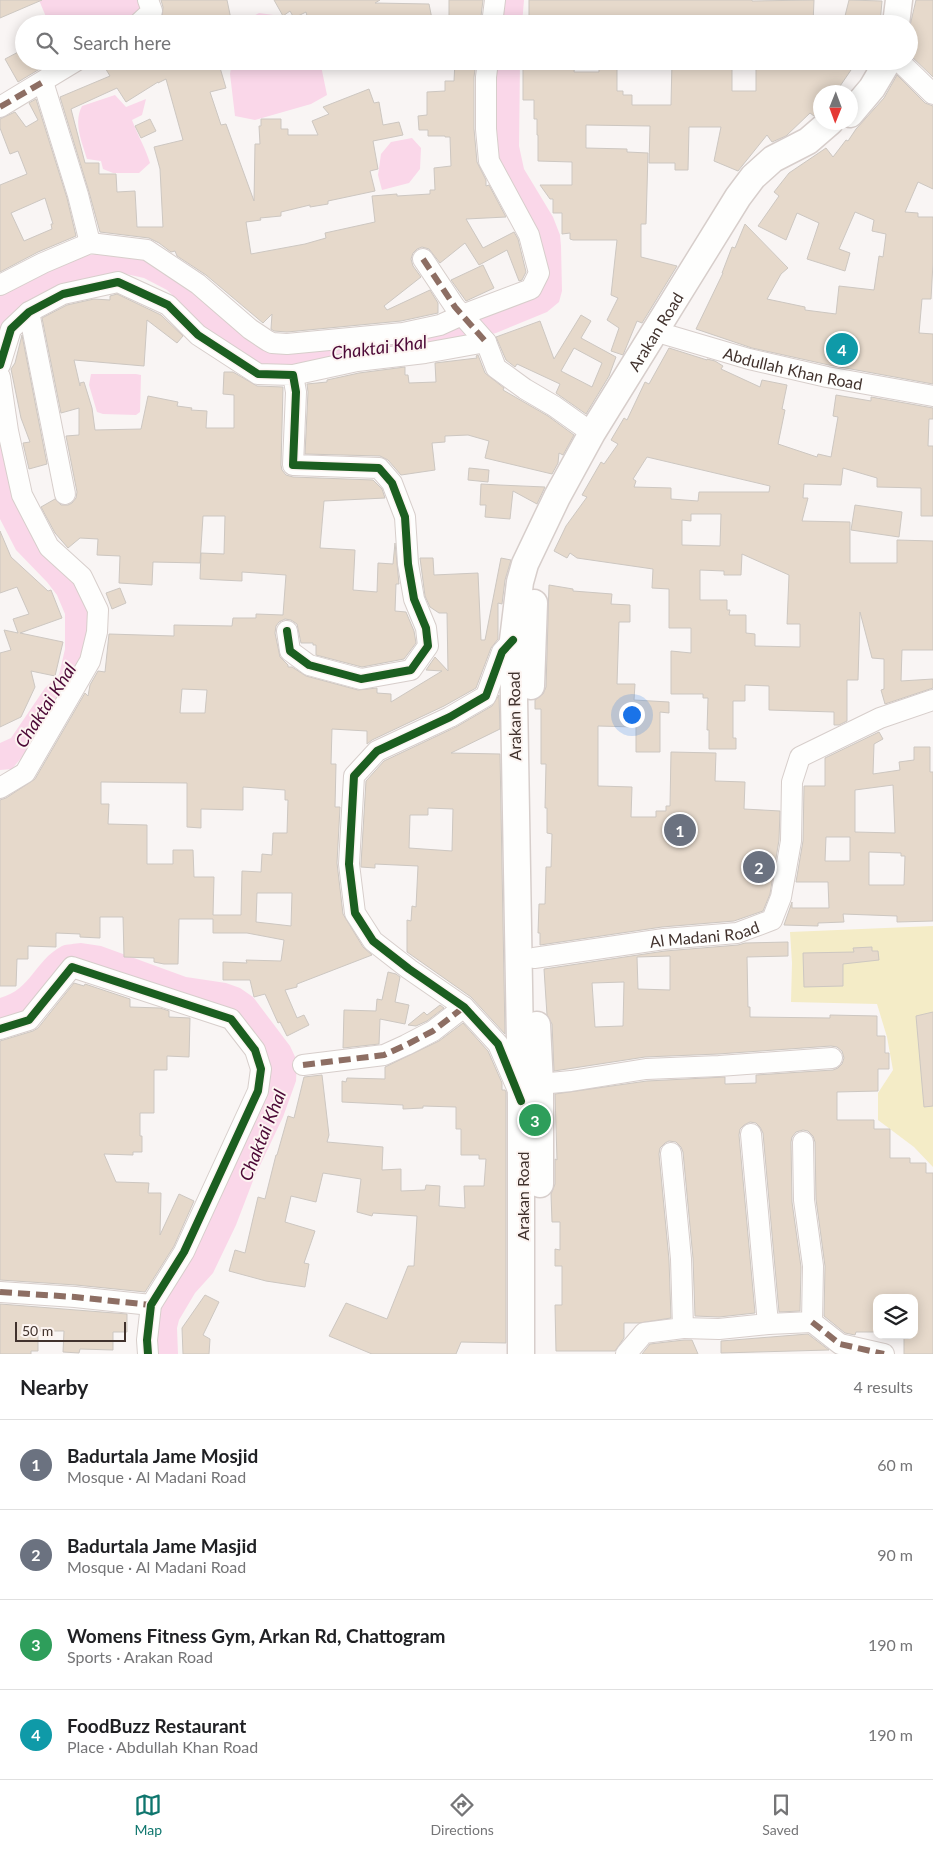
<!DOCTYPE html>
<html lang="en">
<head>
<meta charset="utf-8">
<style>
  body { margin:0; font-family:Lato,sans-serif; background:#f6f6f6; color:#202124 }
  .controls { position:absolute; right:15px; bottom:15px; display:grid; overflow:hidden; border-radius:10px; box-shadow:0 2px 12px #0003 }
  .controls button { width:45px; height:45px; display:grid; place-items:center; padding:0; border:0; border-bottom:1px solid #e0e0e0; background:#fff; color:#202124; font:25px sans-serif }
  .compass { position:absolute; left:813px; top:85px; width:45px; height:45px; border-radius:50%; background:#fff; box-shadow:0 2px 12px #0003; rotate:181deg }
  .scale { position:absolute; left:15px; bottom:12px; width:111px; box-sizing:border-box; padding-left:5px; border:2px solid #41322d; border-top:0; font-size:14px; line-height:18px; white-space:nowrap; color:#41322d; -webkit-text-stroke:4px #fcf4f1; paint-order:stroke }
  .you { position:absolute; left:631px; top:714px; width:18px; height:18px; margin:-12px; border:4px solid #fff; border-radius:50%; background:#1a73e8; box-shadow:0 0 0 8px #1a73e833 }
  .badge { display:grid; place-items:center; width:32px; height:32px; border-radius:50%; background:#0f766e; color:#fff; font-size:16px; font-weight:700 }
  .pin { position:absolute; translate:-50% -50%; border:2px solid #fff; box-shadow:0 1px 5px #0006 }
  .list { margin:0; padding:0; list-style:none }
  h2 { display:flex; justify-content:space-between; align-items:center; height:65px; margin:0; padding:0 20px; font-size:21px }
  h2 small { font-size:16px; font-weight:400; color:#757577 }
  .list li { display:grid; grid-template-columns:32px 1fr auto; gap:15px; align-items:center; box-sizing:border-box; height:90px; padding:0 20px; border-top:1px solid #e0e0e0 }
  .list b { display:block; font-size:19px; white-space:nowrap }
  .list p { margin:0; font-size:16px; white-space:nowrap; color:#757577 }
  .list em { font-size:16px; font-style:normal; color:#757577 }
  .icon { flex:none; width:28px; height:28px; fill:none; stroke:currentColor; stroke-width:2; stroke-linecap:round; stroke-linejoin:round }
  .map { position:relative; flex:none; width:933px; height:1354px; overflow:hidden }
  .search { position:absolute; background:#fff; box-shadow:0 2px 12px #0003; left:15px; right:15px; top:15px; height:55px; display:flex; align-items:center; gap:12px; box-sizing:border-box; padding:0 18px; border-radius:28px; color:#757577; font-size:19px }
  .sheet { height:425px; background:#fff }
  nav { display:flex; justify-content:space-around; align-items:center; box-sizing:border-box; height:70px; border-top:1px solid #e0e0e0; background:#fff; font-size:14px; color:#757577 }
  nav a { display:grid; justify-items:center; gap:2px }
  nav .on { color:#0f766e }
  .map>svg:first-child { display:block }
  .green { fill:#f4ecc7 }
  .water { fill:#fad7e9 }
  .building { fill:#e6d9cb; stroke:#cdc7c1; fill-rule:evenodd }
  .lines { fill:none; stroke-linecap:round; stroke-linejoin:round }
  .minor-casing { stroke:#d7cecb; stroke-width:22 }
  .major-casing { stroke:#d7cecb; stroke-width:29 }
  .minor { stroke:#fefefd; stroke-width:20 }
  .major { stroke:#fefefd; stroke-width:26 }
  .quiet { stroke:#8d6e63; stroke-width:6; stroke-dasharray:12 6; stroke-linecap:butt }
  .cycleway-casing { stroke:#fcf4f1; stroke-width:11 }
  .cycleway { stroke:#1b5e20; stroke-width:8 }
  .labels { text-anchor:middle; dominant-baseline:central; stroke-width:4; stroke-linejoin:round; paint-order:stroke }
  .street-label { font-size:16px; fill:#41322d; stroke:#fcf4f1 }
  .water-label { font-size:18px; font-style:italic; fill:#4c0836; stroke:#fcf4f1 }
</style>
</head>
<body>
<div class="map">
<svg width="933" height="1354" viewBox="0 0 933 1354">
  <rect width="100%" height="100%" fill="#f9f5f4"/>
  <!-- green -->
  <path class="green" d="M933 926V1167L914 1147 878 1120V1093L893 1070 887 1037 877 1004 791 1002 792 963 790 932Z"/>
  <!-- water -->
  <path class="water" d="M39 0H143L144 12 118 24H49Z
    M500 0H524L522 24H498Z
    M259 13 281 16 299 24H244L246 20Z
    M232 61H320L327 95 311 104 255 120 235 116 230 74Z
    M495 61H520L519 146 524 169 553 217 560 235 561 246 562 291 559 302 547 312 496 333 463 342 268 371 212 334 167 290 144 278 126 274H107L83 279 51 290 0 350V294L60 261 105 252 154 258 265 343 413 334 538 288 496 153Z
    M115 95 126 107 146 99 142 115 132 120C138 136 145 147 150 163L139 173H113L103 169 101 161 87 159C82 142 73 123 82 106Z
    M412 138 421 148 420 169 409 183 382 190 378 175 381 154 391 142Z
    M91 374H136L141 375 140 412 136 415 103 414 97 412 89 385Z
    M0 399 7 453 88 596 89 647 32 745 12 769 0 770V743L11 738 45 688 59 675 65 649V614L57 595 47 582 16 550 0 519Z
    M81 943 101 946 186 977 226 983 240 988 253 997 290 1046 297 1061 296 1081 283 1117 254 1178 236 1225 213 1273 195 1293 179 1320 177 1328 178 1354H156L153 1320 201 1234 266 1099 269 1087V1070L252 1038 76 965 25 1015 0 1025V998C32 989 34 961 62 946 67 944 75 944 81 943Z"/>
  <!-- building -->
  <path class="building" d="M0 0H42L0 18Z
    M161 0H227L232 24H165L162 17 163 7Z
    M274 0H380L375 3 429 4 433 24H309L306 12 294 18 290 11 283 16Z
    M449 0H483L480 24H449Z
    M529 0H752V1L814 0 813 24H777V19H748L747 24H529Z
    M849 0 882 1 880 24H843Z
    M916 0H933V77L909 54V30Z
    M24 49V61H53L18 82 5 59Z
    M101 61H218L226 88 210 92 221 125 226 124 254 201 255 144H260L259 126H261V119H281V129H288V135H318L312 121 329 114 323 107 369 89 374 103 379 102 383 125 399 122 403 135 373 141 378 169 370 171 375 191 328 201V204L310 207V205L281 212V216L260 218 261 220 246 222 251 254 305 244 326 238 325 233 375 222 372 196 397 194V196L430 194V190H435L434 168 451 166 450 137H445V136H428V130H419L418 116 427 115V92L445 91V81H454L455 61H476L474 77V129L477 162 486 180V186L489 185 506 217 466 219 483 248 514 232 518 239 526 272 522 280 519 281 507 250 479 265 465 243 440 263 429 249 422 247 417 249 413 253 411 259 413 266 421 277 384 306 387 310 430 290 438 303V313L401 321 287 332 274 331 271 329 272 314 263 323 206 275 177 256 175 251 171 252 159 243 149 238 100 232 89 192 60 97 110 76ZM166 79 183 140 154 147 160 169 163 227H137L135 191 117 192 116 174H99V163H85L71 109 117 88 126 102 158 82V83Z
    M523 61H575L574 72H599V61H617V91H623V95H632V105H671L672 61H732V91H756V61H838L851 70 836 92H820V110L814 116 810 113 786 136 772 142 767 135 738 171 714 161 721 127H689L688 170H675V163H649L650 126 586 125V148L627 149V152L648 153 646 224H641V257L677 266 642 323 637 321 623 355 611 351 619 328 607 320 618 298 611 295 617 240H573L570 239V233L562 234V213H553V199H550L540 185H572V162L538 161V135H537V119H534V100H523Z
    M897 75 925 103 933 106V189L918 182 905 212 918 213V217H933V263L931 299H922L919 333 933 334V384L829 365 752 348 696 329 723 273H722L732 247 735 248 745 224 788 268 781 274 767 299 805 307V310L836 314 839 286 874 290 879 256 883 257 886 234 872 231 874 220 855 212 839 249 850 253 845 271 807 259 819 223 797 213 786 240 758 226 779 196 774 192 789 173 826 148 833 157 846 140 848 141 856 129 884 98Z
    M36 99 67 198 76 236 38 252 0 272V185L27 174 18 151 10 154 0 128V119L15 112 26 127 38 120 29 103ZM45 198 53 224H51L52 229 24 241 11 213Z
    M150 119 156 131 141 138 135 126Z
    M483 265 494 288 466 301 451 280Z
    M117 294 161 315 183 336 177 343 147 320 144 366 74 360 80 386V383L84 382 92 408 95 430 141 429 148 396 178 402 177 406 192 408 191 410 207 411 206 428H234V395L223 394 224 372H233L257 386 283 387 281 465 282 470 286 475 293 477 373 480 382 489 385 498 324 501 320 548 355 550 353 590 377 592 378 563 393 564 395 543 399 584H396L395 611 406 612 414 631 416 643 404 659 362 667 316 655V645H313V643H301L297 624 291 620 285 619 279 622 276 626 275 633 280 657 288 665V667H292L306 676 358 690 377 688V693L391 694V702L442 671 426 670 435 657 448 671 447 613H439L430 607 425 596 420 558H433L434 575 478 573 481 640H485L501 558 511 560 505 580 502 604 498 603V639L491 648 476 688 444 706 372 740 367 744V731L332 729 331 764H336L335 807H340L337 863 343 914 363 947 372 955 297 984V987L285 990 297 1018 304 1015 309 1025 287 1036 280 1022 278 1023 265 994 254 997 250 980H223V962L247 963 246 960 281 961 284 940 247 933H213V919H179L178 964H164L154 962V958L124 957 123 917H100V938L80 937V934L56 933V947L28 946V959H17L16 986H0V800L6 798 35 779 85 693 88 696 90 685 98 671 105 672 109 634 174 636V625L232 626 233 618H256V614L283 615 286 575 242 572V581L200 579 201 553 224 554 225 516H203L200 563 153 562 152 585 119 583 120 556 97 555 98 539 80 538 68 548 55 533 41 507 55 499 61 505H68L72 503 76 498 77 492 66 436 79 435V408L61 413 42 318 67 305 94 299 110 300V296ZM182 689 207 690 205 713H180ZM101 782 187 783V827L201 828V809L243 810V787L285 790V800H288L287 833H273L272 855 262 854 261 872 242 871 241 915H213L214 877H194L193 850H173V864H147V825L108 824 109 804H101ZM257 893H292L291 926 256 922Z
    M581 315 591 321 581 338 616 357 609 376 586 414 556 393 560 384 517 364 515 367 506 360 496 337 540 321 554 359ZM574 348 602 363 592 387 561 371Z
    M22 335 47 464 29 469 23 443 30 442 21 418 11 369 15 363Z
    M669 348 707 360V359L715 361 723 366 721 369 760 387 762 380 787 385 782 409 785 410 778 444 817 457 818 454 831 457 838 417 833 416 836 395 871 401V397L933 408V419H929L928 446H933V516H921V488L877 487V478L843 468 841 485 804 484 803 498H808L802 521 850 522V563H897V540L933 541V650H902L901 681 933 679V688L885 704 881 690 884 689V659L872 658 860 612 858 680H847V721L839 725H834V712L769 710V686L745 685V701H733V738H736V749H709V730H707L708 698H703V694H671V651L691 653V628H669V589L652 588 653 569 577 558 570 553 567 558 554 551 566 526 587 497 582 495 601 462 604 464 618 444 611 440 624 418 627 420 645 382 649 384ZM647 457 770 486 769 492H699L698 501 671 499V488L634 487 636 481 633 479ZM691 514H721L720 546 682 545V520L691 521ZM742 554 789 575 787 624H800V647L755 646V634L746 633V615H729L730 610H727V600H700V570L724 571V575H741Z
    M478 355 485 373 504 388 503 390 548 416 574 435 563 455 559 453 558 463 552 474 485 458 489 441 468 435 445 436V442L432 443 435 470 401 475 388 460 380 456 305 454 308 392 307 384 327 382V380L359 373 405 367V375H408L409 383 436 382 435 363 477 358 476 356Z
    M469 468 489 470 488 482 468 480Z
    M481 484 499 485 545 487 537 504 513 491 510 519 485 517 486 505H480Z
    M855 505 902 512 899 537 851 530Z
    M0 531 11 557 48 591 51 590 62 618 20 633 63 642 55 676 31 671 35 687 21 717 0 727V653L11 650 4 630 18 633 13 619 29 614 17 587 0 593Z
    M549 585 573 589V591L612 594 611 604 630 605V622H619L617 684H635L634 700 669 702V713L660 712V752H636V727L598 726V786L632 787 631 817H656V811H666V806H670L671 752 716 753 715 781 745 782 744 809 780 811 779 840 770 894 763 911 734 921 662 927 540 945V933H538L539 904H545L546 867H551L552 834 547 833V808H545L546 764H541V709H535V700L543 694 546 687Z
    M120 588 126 603 112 609 106 593Z
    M499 695 500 729 451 753 500 754 505 1034 471 997 407 952V920L411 921 412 906 416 907 418 866 375 864V868L361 867V864L366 781 384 761 456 727 492 706ZM428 808 453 809 452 851 409 848 410 815H428Z
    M879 732 883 739 874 744 873 774 900 770 899 762 914 760V747H930V772H933V921L897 922V916L843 914 844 922 818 923V926L784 925 792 902V908H829L828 882H796L803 841 804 786H825V758ZM893 785 895 833 855 832V790ZM826 837H850V861H825ZM869 852 901 853V856H905L904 885H869Z
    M788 942V956L747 957 748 1007H750V1017L830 1018V1015L877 1016V1036H885V1053H889V1069H878V1091L837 1092V1120H874V1129H890V1158H910V1163H926V1173H933V1354H904V1335H914V1298H877V1332H856L855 1335 845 1333 824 1316 825 1266 816 1199 815 1142 813 1136 808 1131 803 1130 796 1132 792 1137 791 1142 792 1202 801 1267 800 1311 779 1312 763 1133 760 1127 756 1123 750 1122 744 1125 740 1129 739 1135 755 1313 719 1317 695 1316 693 1258 683 1152 681 1147 676 1142 669 1141 665 1143 660 1148 659 1154 669 1260 671 1318 639 1323H624V1338L615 1351H556L555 1305H562V1266H555V1249L560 1250V1222H552L551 1194 555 1184V1159L557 1160 555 1094 647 1081 725 1077V1084L756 1083V1075L833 1070 838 1068 842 1064 844 1058 842 1051 837 1047 831 1046 718 1054 645 1057 554 1071 552 1024 547 1015 544 969 665 951 738 945 745 943ZM670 956V990L638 989 637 957ZM624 982 623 1026 595 1027 592 983Z
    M872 947V951H878L879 960 843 964V986L804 987 803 953 854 952 853 948Z
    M388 972 396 974 400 977 395 1002 409 1005 405 1024 380 1019 379 1044 343 1048 344 1010 376 1011 377 999 382 1000Z
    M74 983 84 986 85 984 130 999V1007L160 1008 169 1011V1017L190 1018 189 1057 167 1056V1070H154V1113H140V1136H142V1152H133V1155L104 1154 116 1182 149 1183 148 1193H161L160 1235 179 1194 194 1201 174 1246 145 1292 76 1285 0 1280V1041L33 1031 38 1028Z
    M440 1005 444 1008 427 1021 416 1026 408 1025 424 1012 427 1015Z
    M933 1012V1106L924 1107 916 1016Z
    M463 1023 488 1051 502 1083V1090H505L506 1092V1343L461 1342 456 1354H372L329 1336 346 1303 387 1319 408 1266H414L417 1216 373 1213 372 1216 357 1212 361 1179 323 1173 316 1202 291 1196 285 1222 315 1231 304 1263 309 1264 305 1287 266 1281 229 1271 235 1250 245 1253 258 1197 265 1199 276 1155H277L288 1116 294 1118 304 1077 322 1075 329 1135 327 1142 383 1147 382 1170 401 1169V1191L425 1190 426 1185 440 1186 439 1206 465 1208 464 1186H484L486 1159H479V1155H461V1129H456V1107L423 1106V1108L403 1109V1105L342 1102V1081L346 1082 347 1078 385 1079V1067L439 1041Z
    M205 1295 219 1302 203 1335 210 1339 209 1354H183L182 1328Z
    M0 1304 127 1314V1332H113V1350L80 1349 79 1353 63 1352 64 1331H38V1351H31V1354H0Z
    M808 1334 829 1350 721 1353V1341Z
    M684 1340H692L698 1354H642L650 1344Z"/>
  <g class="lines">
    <!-- minor casing -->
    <g class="minor-casing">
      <g id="minor">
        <path d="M138 24 152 11 148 0"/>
        <path d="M492 24 495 0"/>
        <path d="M899 61 933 94"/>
        <path d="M43 82 78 195 90 243"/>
        <path d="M0 107 76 61"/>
        <path d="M423 259 455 307 486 342 496 368 525 389 554 406 592 433"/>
        <path d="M0 285 43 263 90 243 147 250 198 284 250 329 268 341 272 343 287 344 403 333 440 325 462 315 531 289 539 273 529 235 489 161 486 129V77L488 61"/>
        <path d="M29 312 65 494"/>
        <path id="s1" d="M654 331 749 359 827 377 933 396"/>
        <path d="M0 365 11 329 29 312 63 294 118 282 168 305 198 335 258 374 293 375 296 392 293 465 379 468 392 483 405 517 408 564 414 599 426 628 428 646 411 670 361 679 309 665 290 651 287 631"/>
        <path d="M293 375 357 361 425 353 486 342"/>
        <path d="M0 377 8 431 22 495 49 547 82 577 98 610 97 632 90 661 25 773 0 788"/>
        <path d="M513 640 502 652 486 696 450 717 377 751 354 776 349 864 355 913 373 941 409 969 464 1007 498 1044 517 1088"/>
        <path id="s2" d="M534 958 664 939 737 933 772 920 781 897 791 841 792 782 800 757 880 718 933 700"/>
        <path d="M0 1029 29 1020 72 967 231 1019 255 1050 261 1069 258 1091 184 1252 151 1305 147 1340 148 1354"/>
        <path d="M303 1065 384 1055 406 1045 433 1031 464 1007"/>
        <path d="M540 1084 571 1081 646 1069 719 1066 832 1058"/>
        <path d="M0 1292 75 1297 151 1305"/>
        <path d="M812 1322 840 1344 884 1354"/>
        <path d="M768 1324 812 1322 813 1266 804 1200 803 1142"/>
        <path d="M683 1328 719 1329 768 1324 751 1134"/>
        <path d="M626 1354 644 1333 683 1328 681 1259 671 1153"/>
      </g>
    </g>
    <!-- major casing -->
    <g class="major-casing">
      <g id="major">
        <path d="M896 24 899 0"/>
        <path d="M850 114 872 88 888 61"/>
        <path d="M531 686 534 603"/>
        <path d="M537 1025 540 1084V1184"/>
        <path id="s3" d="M521 1354V1101L513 640 520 582 525 564 557 497 592 433 738 197 753 177 773 159 808 141 830 122"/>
      </g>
    </g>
    <!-- minor -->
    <use href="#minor" class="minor"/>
    <!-- major -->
    <use href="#major" class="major"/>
    <!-- quiet -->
    <path class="quiet" d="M0 107 43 82
      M423 259 455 307 486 342
      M303 1065 384 1055 406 1045 433 1031 464 1007
      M0 1292 75 1297 151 1305
      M812 1322 840 1344 884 1354"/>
    <!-- cycleway casing -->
    <g class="cycleway-casing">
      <path id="cycleway" d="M0 365 11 329 29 312 63 294 118 282 168 305 198 335 258 374 293 375 296 392 293 465 379 468 392 483 405 517 408 564 414 599 426 628 428 646 411 670 361 679 309 665 290 651 287 631
        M513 640 502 652 486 696 450 717 377 751 354 776 349 864 355 913 373 941 409 969 464 1007 498 1044 521 1101
        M0 1029 29 1020 72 967 231 1019 255 1050 261 1069 258 1091 184 1252 151 1305 147 1340 148 1354"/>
    </g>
    <!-- cycleway -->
    <use href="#cycleway" class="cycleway"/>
  </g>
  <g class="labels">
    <!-- street labels -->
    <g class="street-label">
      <text stroke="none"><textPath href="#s3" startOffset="1058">Arakan Road</textPath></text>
      <text stroke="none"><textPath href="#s1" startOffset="144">Abdullah Khan Road</textPath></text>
      <text transform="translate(514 716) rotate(-91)">Arakan Road</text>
      <text stroke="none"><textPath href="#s2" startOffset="172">Al Madani Road</textPath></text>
      <text transform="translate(522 1196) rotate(-90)">Arakan Road</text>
    </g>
    <!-- water labels -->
    <g class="water-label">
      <text transform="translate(379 347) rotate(-7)">Chaktai Khal</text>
      <text transform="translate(45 705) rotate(-57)">Chaktai Khal</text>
      <text transform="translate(262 1135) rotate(-68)">Chaktai Khal</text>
    </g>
  </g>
</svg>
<div class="controls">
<button><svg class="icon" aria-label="layers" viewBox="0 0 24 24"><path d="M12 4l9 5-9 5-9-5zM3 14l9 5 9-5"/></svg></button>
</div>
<svg class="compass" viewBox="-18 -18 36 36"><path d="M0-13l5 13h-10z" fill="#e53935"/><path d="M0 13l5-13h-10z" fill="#757577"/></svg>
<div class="scale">50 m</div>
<div class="you"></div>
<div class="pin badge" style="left:680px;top:830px;background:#6b7280">1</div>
<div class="pin badge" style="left:759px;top:867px;background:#6b7280">2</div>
<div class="pin badge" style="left:535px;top:1120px;background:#2e9e5b">3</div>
<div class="pin badge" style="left:842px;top:349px;background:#0f9aa8">4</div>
<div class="search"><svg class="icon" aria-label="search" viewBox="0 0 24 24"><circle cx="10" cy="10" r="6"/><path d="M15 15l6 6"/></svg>Search here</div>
</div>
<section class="sheet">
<h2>Nearby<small>4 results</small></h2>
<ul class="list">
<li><span class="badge" style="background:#6b7280">1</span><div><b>Badurtala Jame Mosjid</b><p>Mosque · Al Madani Road</p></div><em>60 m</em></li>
<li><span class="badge" style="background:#6b7280">2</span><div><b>Badurtala Jame Masjid</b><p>Mosque · Al Madani Road</p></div><em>90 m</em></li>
<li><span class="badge" style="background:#2e9e5b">3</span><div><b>Womens Fitness Gym, Arkan Rd, Chattogram</b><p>Sports · Arakan Road</p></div><em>190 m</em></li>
<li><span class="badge" style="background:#0f9aa8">4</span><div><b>FoodBuzz Restaurant</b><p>Place · Abdullah Khan Road</p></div><em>190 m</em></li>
</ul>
</section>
<nav>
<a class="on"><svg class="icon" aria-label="map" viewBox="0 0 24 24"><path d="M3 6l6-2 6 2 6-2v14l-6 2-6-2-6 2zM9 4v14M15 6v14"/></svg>Map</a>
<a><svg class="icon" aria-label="directions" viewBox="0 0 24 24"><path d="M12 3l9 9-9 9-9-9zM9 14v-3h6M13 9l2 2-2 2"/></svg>Directions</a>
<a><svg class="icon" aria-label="saved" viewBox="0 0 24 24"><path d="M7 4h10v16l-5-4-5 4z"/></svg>Saved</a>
</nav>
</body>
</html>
